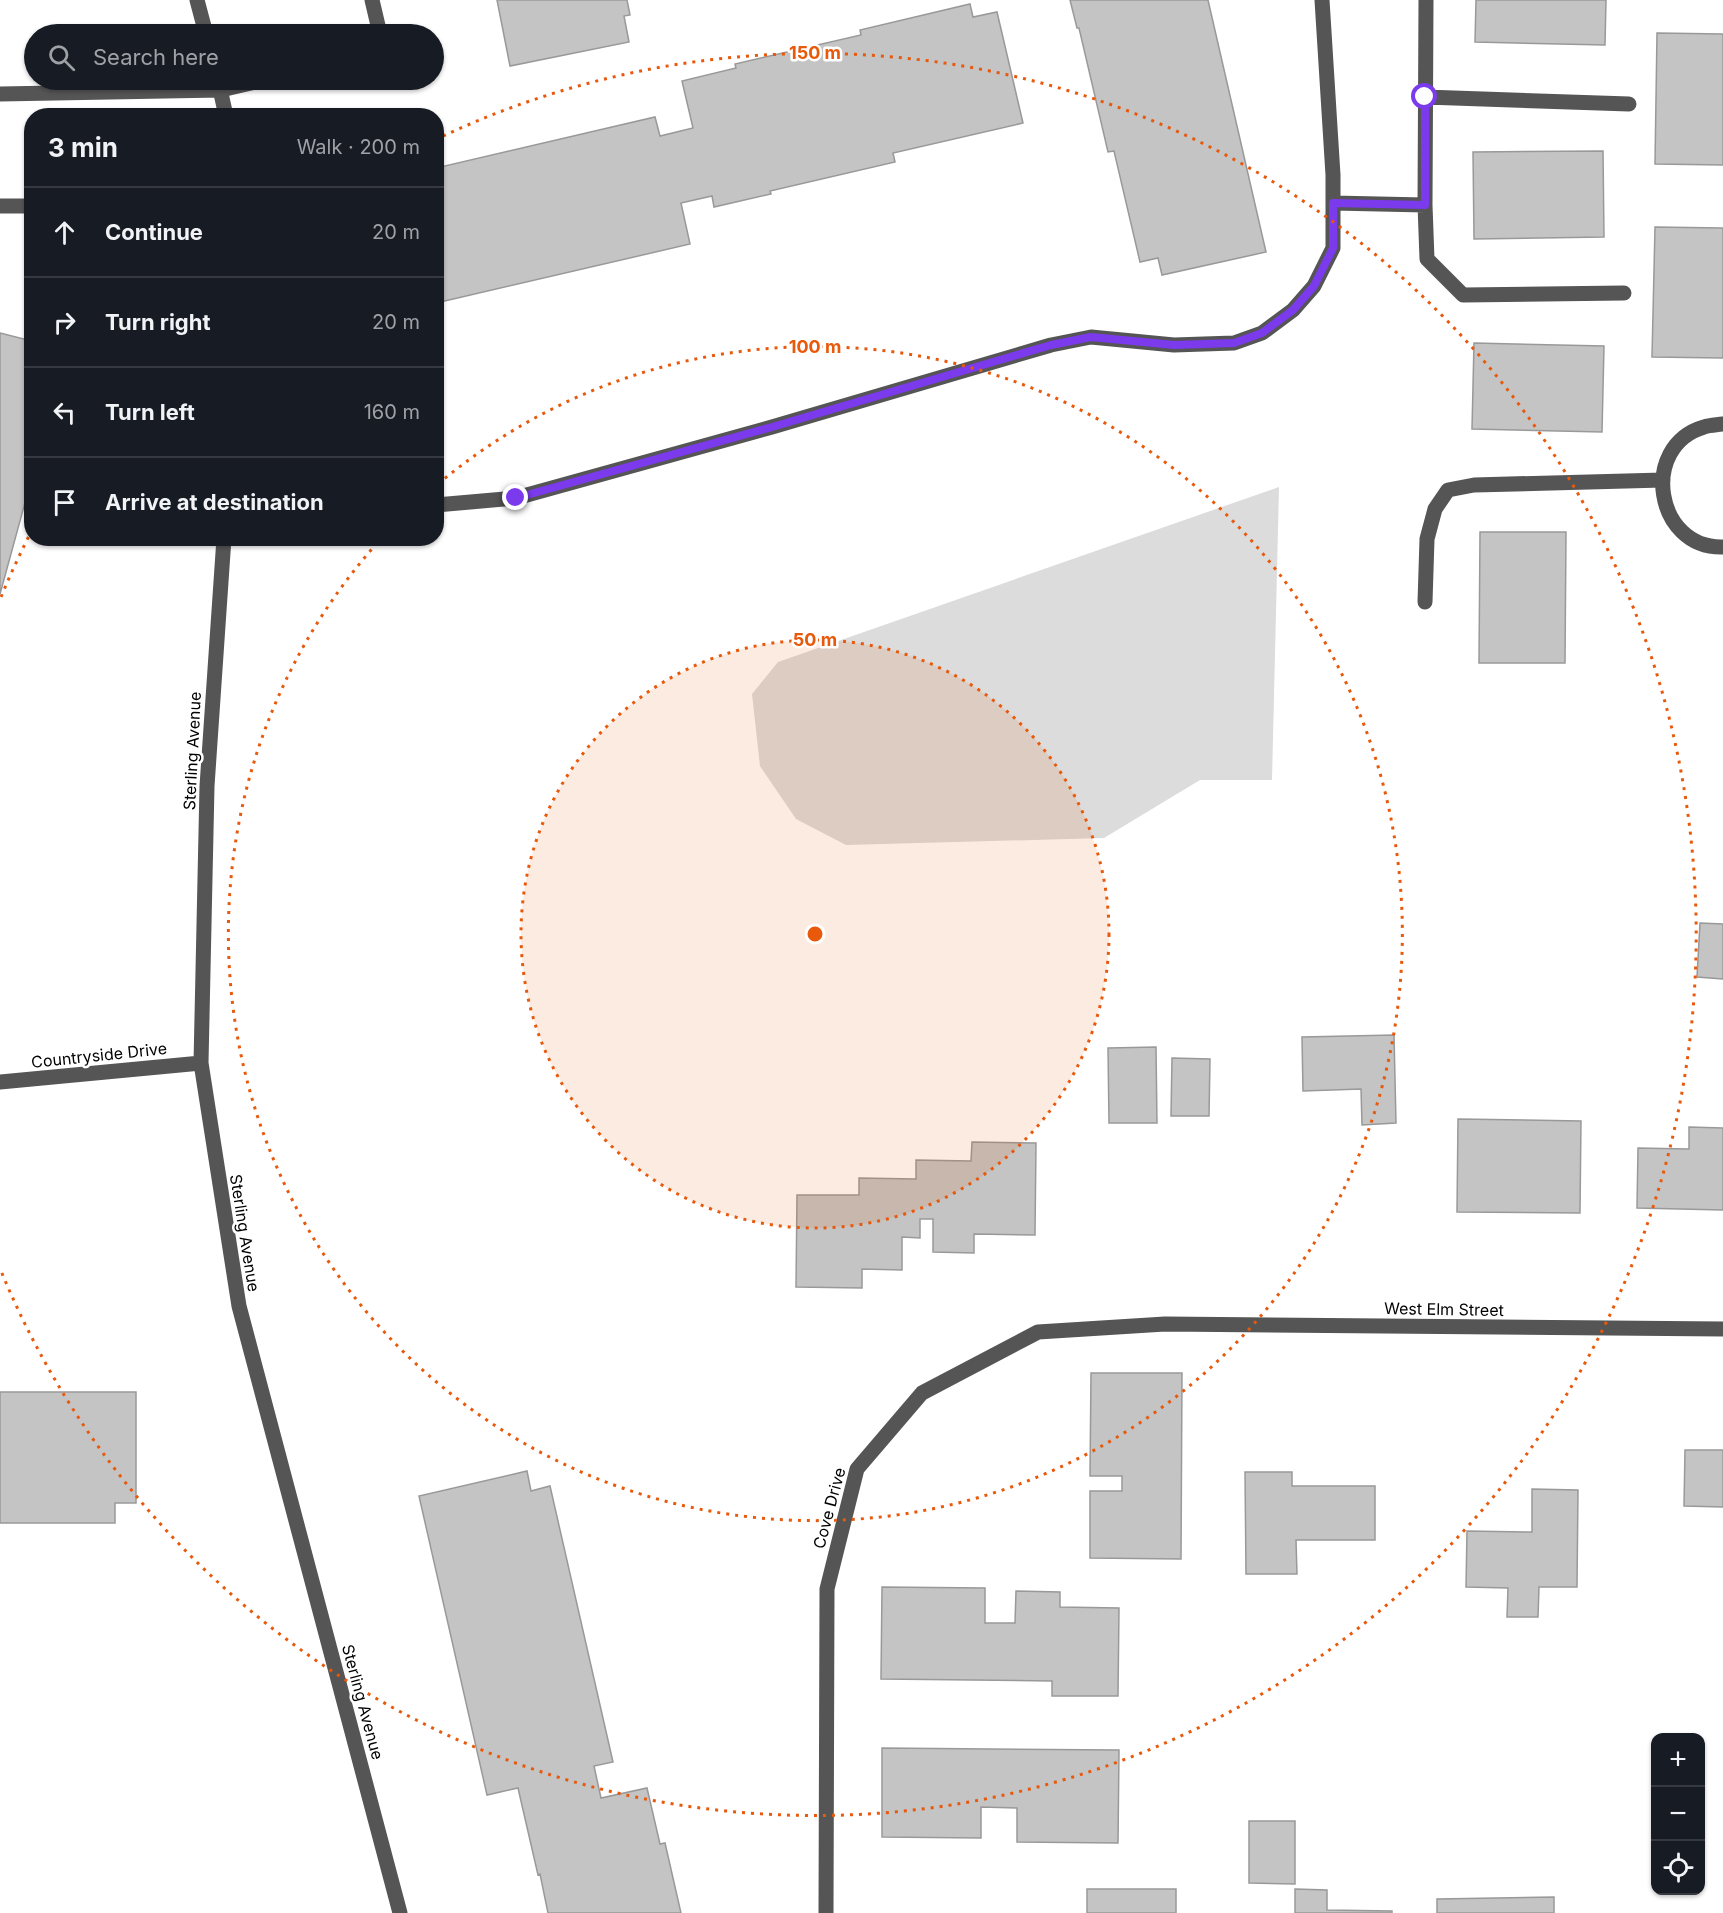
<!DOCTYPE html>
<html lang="en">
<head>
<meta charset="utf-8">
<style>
  body { margin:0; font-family:Inter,sans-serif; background:#20242c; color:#f1f3f6 }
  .controls { position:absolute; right:18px; bottom:18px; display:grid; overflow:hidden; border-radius:12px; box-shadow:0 2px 4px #0004 }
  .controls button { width:54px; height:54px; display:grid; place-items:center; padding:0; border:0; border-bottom:2px solid #363941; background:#171b24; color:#f1f3f6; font:30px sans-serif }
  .stop { position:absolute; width:18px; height:18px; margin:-14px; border:4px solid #7c3aed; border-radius:50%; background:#fff }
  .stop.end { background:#7c3aed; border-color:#fff; box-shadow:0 2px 6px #0008 }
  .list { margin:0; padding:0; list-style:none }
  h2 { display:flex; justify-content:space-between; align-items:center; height:78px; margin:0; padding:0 24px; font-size:26px }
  h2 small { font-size:20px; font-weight:400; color:#9ea1a6 }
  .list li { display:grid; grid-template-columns:39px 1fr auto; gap:18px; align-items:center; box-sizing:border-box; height:90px; padding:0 24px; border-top:2px solid #363941 }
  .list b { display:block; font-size:22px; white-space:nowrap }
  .list em { font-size:20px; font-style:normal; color:#9ea1a6 }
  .icon { flex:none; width:33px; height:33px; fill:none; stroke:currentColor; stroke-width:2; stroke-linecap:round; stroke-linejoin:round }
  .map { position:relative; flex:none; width:1723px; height:1913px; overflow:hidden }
  .search { position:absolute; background:#171b24; box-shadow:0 2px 4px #0004; left:24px; top:24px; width:420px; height:66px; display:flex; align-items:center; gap:15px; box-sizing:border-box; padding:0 21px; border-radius:33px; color:#9ea1a6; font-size:22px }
  .panel { position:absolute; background:#171b24; box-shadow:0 2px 4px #0004; left:24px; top:108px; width:420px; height:438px; border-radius:24px }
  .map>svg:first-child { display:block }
  .green { fill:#dcdcdc }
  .building { fill:#c4c4c4; stroke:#999; stroke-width:1.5 }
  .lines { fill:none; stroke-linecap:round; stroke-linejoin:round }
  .minor { stroke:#555; stroke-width:15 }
  .route { stroke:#7c3aed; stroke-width:8 }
  .ring { fill:none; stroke:#e8590c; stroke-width:3; stroke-dasharray:3 6 }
  .labels { text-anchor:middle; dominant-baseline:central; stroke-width:5; stroke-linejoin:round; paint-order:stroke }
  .street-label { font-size:16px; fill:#000; stroke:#fff }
  .centre { fill:#e8590c; stroke:#fff; stroke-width:3 }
  .ring-label { font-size:18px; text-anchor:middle; font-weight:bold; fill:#e8590c; stroke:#fff; stroke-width:5; stroke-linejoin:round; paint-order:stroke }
</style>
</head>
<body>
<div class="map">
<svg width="1723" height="1913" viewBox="0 0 1723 1913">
  <rect width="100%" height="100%" fill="#fff"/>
  <!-- green -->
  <path class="green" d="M1279 487 1272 780H1200L1104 838 846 845 796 819 760 766 752 694 778 662Z"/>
  <!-- building -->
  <path class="building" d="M497 0H627L630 15 624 16 629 42 510 66Z
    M1070 0H1208L1266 252 1162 275 1158 258 1140 262 1114 151 1108 152 1079 28H1077Z
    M1476 0H1606L1605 45 1475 42Z
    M970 4 973 17 997 12 1023 123 893 153 895 162 770 191 771 194 714 207 712 196 681 203 690 244 436 303V168L655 117 660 136 693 128 682 81 736 68 735 64 861 35 860 30Z
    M1657 33 1723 34V165L1655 164Z
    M1603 151 1604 237 1474 239 1473 152Z
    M1655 227 1723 228V358L1652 357Z
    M0 333 32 341V477L0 594Z
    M1474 343 1604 346 1602 432 1472 429Z
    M1480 532H1566L1565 663H1479Z
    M1700 923 1723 924V979L1697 977Z
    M1394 1035 1396 1123 1362 1125 1361 1089 1303 1091 1302 1037Z
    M1156 1047 1157 1123H1109L1108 1048Z
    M1172 1058 1210 1059 1209 1116H1171Z
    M1458 1119 1581 1121 1580 1213 1457 1212Z
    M1689 1127 1723 1128V1210L1637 1208 1638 1148 1689 1149Z
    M972 1142 1036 1143 1035 1235 974 1234V1253L933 1252V1219H920V1238L902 1237V1270L862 1269V1288L796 1287 797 1195H859V1178L916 1179V1160L971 1161Z
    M1091 1373H1182L1181 1559 1090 1558V1491H1122V1476H1090Z
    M0 1392H136V1503H115V1523H0Z
    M1685 1450H1723V1507L1684 1506Z
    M527 1471 531 1491 550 1486 613 1762 594 1766 601 1798 647 1788 660 1844 665 1843 681 1913H548L540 1874 538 1875 518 1788 487 1795 419 1496Z
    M1245 1472H1292V1486H1375V1540H1296L1297 1574H1246Z
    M1532 1489 1578 1490 1577 1587H1539L1538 1617H1507L1508 1588 1466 1587 1467 1531 1532 1532Z
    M882 1587 985 1588V1623H1015L1016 1591 1060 1592V1607L1119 1608 1118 1696H1052V1681L881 1679Z
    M882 1748 1119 1750 1118 1843 1017 1842V1808L981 1807V1838L882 1837Z
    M1249 1821H1295V1884L1249 1883Z
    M1087 1889H1176V1913H1087Z
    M1295 1889 1327 1890V1910L1392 1911V1913H1295Z
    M1554 1897V1913H1437V1899Z"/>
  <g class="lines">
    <!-- minor -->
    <path class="minor" d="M197 0 206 34
      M372 0 380 34
      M1426 0 1425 205 1427 259 1463 295 1624 293
      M218 80 226 116
      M0 94 221 90 264 80
      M1425 97 1629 104
      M1333 203 1425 205
      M0 206H32
      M1723 424C1717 425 1710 425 1704 427 1639 446 1655 549 1723 547
      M436 505 516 498 772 427 1051 345 1091 337 1174 345 1234 343 1262 333 1293 310 1314 286 1333 248V175L1322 0
      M224 538 207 786 201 1063 239 1306 400 1913
      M1425 602 1427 539 1435 509 1448 490 1474 485 1663 480
      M0 1082 201 1063
      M826 1913 827 1589 857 1469 922 1393 1038 1332 1165 1324 1723 1329"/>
  </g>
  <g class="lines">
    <!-- route -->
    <path class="route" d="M516 498 772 427 1051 345 1091 337 1174 345 1234 343 1262 333 1293 310 1314 286 1333 248V203L1425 205V97"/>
  </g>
  <!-- distance rings -->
  <circle cx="815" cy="934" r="294" fill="#e8590c" fill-opacity=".12"/>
  <g class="ring">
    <circle cx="815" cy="934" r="294"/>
    <path d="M438 484A587 587 0 1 1 379 541"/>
    <path d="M1 597A881 881 0 0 1 30 534M443 136A881 881 0 1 1 1 1271"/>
  </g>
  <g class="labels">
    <!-- street labels -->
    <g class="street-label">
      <text transform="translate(192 751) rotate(-87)">Sterling Avenue</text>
      <text transform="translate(99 1055) rotate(-6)">Countryside Drive</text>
      <text transform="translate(245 1233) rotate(81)">Sterling Avenue</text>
      <text transform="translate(1444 1309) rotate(1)">West Elm Street</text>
      <text transform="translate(829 1508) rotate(-75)">Cove Drive</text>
      <text transform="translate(363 1702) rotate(75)">Sterling Avenue</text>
    </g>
  </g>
  <circle cx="815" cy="934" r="9" class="centre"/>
  <g class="ring-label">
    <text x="815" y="59">150 m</text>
    <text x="815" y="353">100 m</text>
    <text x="815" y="646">50 m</text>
  </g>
</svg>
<div class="controls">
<button>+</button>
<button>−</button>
<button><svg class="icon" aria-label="locate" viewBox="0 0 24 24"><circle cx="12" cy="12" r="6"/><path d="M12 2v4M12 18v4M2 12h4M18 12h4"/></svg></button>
</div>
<div class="stop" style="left:1425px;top:97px"></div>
<div class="stop end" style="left:516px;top:498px"></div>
<div class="search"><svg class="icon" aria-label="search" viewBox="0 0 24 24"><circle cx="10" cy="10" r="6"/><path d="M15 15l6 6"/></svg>Search here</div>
<section class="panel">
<h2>3 min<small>Walk · 200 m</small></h2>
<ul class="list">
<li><svg class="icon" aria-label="ahead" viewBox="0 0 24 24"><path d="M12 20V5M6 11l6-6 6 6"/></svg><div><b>Continue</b></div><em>20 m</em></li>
<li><svg class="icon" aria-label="right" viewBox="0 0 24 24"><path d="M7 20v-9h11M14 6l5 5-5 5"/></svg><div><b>Turn right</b></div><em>20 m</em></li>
<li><svg class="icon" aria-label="left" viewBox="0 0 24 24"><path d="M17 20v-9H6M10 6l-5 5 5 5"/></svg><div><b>Turn left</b></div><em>160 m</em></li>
<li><svg class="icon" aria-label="arrive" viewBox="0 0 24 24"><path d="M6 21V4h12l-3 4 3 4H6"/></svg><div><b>Arrive at destination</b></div></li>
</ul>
</section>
</div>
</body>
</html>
